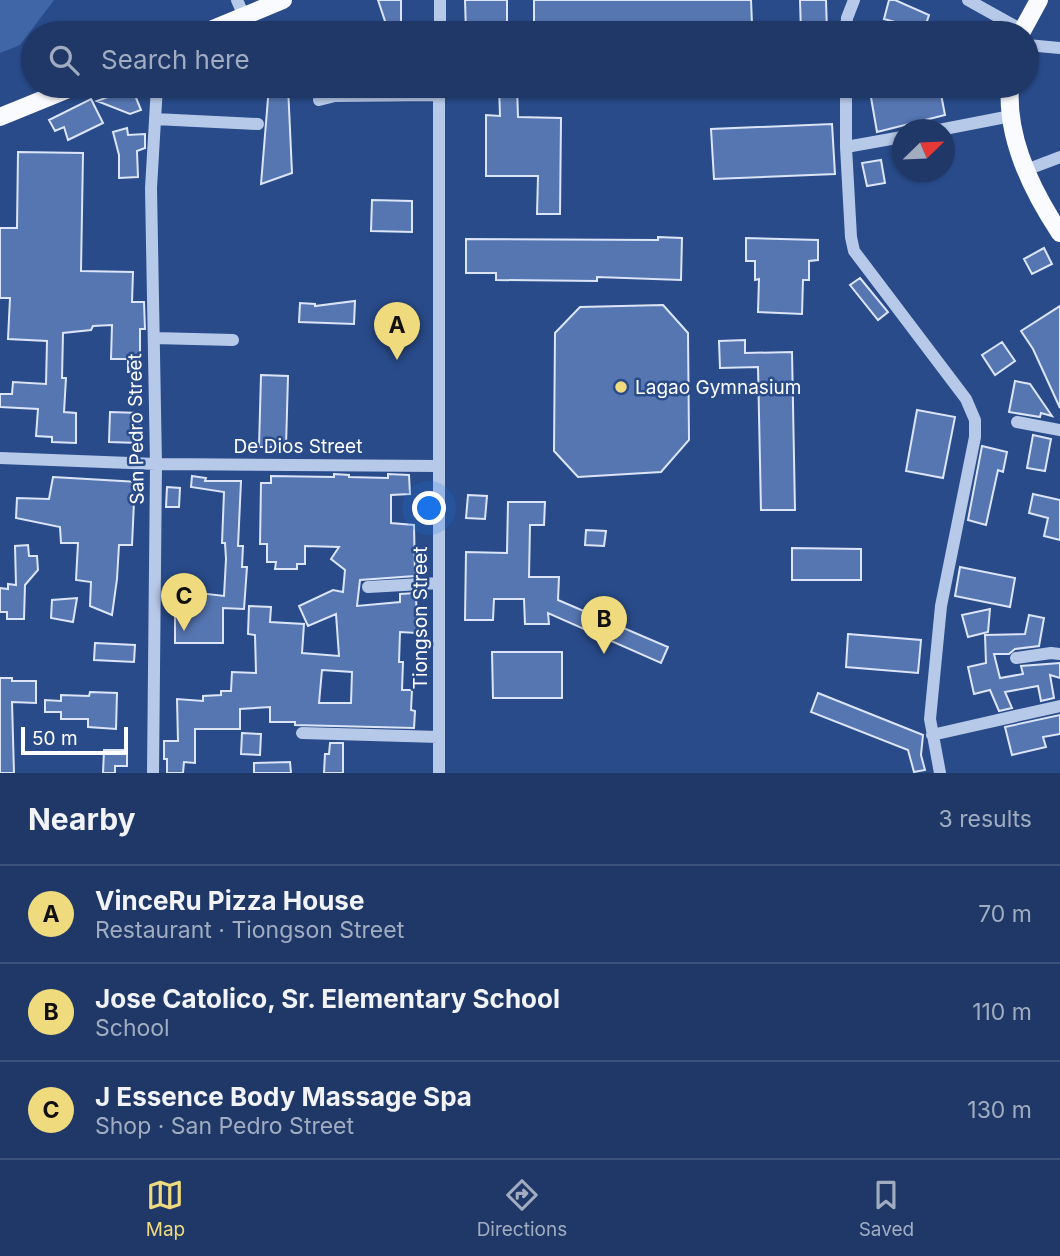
<!DOCTYPE html>
<html lang="en">
<head>
<meta charset="utf-8">
<style>
  body { margin:0; font-family:Inter,sans-serif; background:#2c4371; color:#f1f3f6 }
  .compass { position:absolute; left:892px; top:119px; width:63px; height:63px; border-radius:50%; background:#1f3868; box-shadow:0 2px 5px #0004; rotate:67deg }
  .scale { position:absolute; left:21px; bottom:18px; width:107px; box-sizing:border-box; padding-left:7px; border:4px solid #fff; border-top:0; font-size:19px; line-height:24px; white-space:nowrap; color:#fff; -webkit-text-stroke:5px #294b8a; paint-order:stroke }
  .you { position:absolute; left:430px; top:509px; width:24px; height:24px; margin:-18px; border:5px solid #fff; border-radius:50%; background:#1a73e8; box-shadow:0 0 0 10px #1a73e833 }
  .badge { display:grid; place-items:center; width:46px; height:46px; border-radius:50%; background:#f0da7e; color:#111; font-size:23px; font-weight:700 }
  .pin { position:absolute; translate:-50% -58px; filter:drop-shadow(0 2px 4px #0008) }
  .pin::after { content:''; position:absolute; top:37px; width:24px; height:21px; background:inherit; clip-path:polygon(0 0,100% 0,50% 100%) }
  .list { margin:0; padding:0; list-style:none }
  h2 { display:flex; justify-content:space-between; align-items:center; height:91px; margin:0; padding:0 28px; font-size:30px }
  h2 small { font-size:23px; font-weight:400; color:#a1acc0 }
  .list li { display:grid; grid-template-columns:46px 1fr auto; gap:21px; align-items:center; box-sizing:border-box; height:98px; padding:0 28px; border-top:2px solid #3c527c }
  .list b { display:block; font-size:26px; white-space:nowrap }
  .list p { margin:0; font-size:23px; white-space:nowrap; color:#a1acc0 }
  .list em { font-size:23px; font-style:normal; color:#a1acc0 }
  .icon { flex:none; width:38px; height:38px; fill:none; stroke:currentColor; stroke-width:2; stroke-linecap:round; stroke-linejoin:round }
  .map { position:relative; flex:none; width:1060px; height:773px; overflow:hidden }
  .search { position:absolute; background:#1f3868; box-shadow:0 2px 5px #0004; left:21px; right:21px; top:21px; height:77px; display:flex; align-items:center; gap:18px; box-sizing:border-box; padding:0 24px; border-radius:38px; color:#a1acc0; font-size:26px }
  .sheet { height:385px; background:#1f3868 }
  nav { display:flex; justify-content:space-around; align-items:center; box-sizing:border-box; height:98px; border-top:2px solid #3c527c; background:#1f3868; font-size:19px; color:#a1acc0 }
  nav a { display:grid; justify-items:center; gap:4px }
  nav .on { color:#f0da7e }
  .map>svg:first-child { display:block }
  .green { fill:#4166a8 }
  .building { fill:#5676b2; stroke:#dbe5f7; stroke-width:2; fill-rule:evenodd }
  .lines { fill:none; stroke-linecap:round; stroke-linejoin:round }
  .minor { stroke:#b7c9e9; stroke-width:12 }
  .major { stroke:#fafbfe; stroke-width:18 }
  .poi-dot { fill:#f0da7e; stroke:#294b8a; stroke-width:2.5 }
  .labels { text-anchor:middle; dominant-baseline:central; stroke-width:5; stroke-linejoin:round; paint-order:stroke }
  .poi-label { font-size:19px; fill:#fff; stroke:#294b8a; text-anchor:start }
  .street-label { font-size:19px; fill:#fff; stroke:#294b8a }
</style>
</head>
<body>
<div class="map">
<svg width="1060" height="773" viewBox="0 0 1060 773">
  <rect width="100%" height="100%" fill="#294b8a"/>
  <!-- green -->
  <path class="green" d="M0 0H54L20 45 0 53Z"/>
  <!-- building -->
  <path class="building" d="M378 0H401V33H389Z
    M465 0H507V33H466Z
    M534 0H751L752 24 694 27V33H534Z
    M800 0H826L827 33H801Z
    M889 0H895L929 15 924 30 884 19Z
    M269 86H288L292 173 261 184Z
    M499 86H517L518 117 561 118 560 214H537L538 176H486V115L500 116Z
    M869 86H891L889 94H918L940 89 945 115 877 132Z
    M132 88 141 110 130 114 97 101Z
    M91 99 103 123 68 140 64 127 55 131 49 120Z
    M832 124 835 174 714 179 711 129Z
    M127 128 128 135 145 134V148L137 151 138 177 119 178V155L113 132Z
    M18 152 83 153 81 271 133 272 132 302H144L145 329H140V372H128V359H111L112 325 93 326 91 330 63 333 62 378H66L64 412 76 413V443L52 442V437L36 436 38 409 0 407V394H12L13 382 46 384 47 341 8 339 10 298H0V228H17Z
    M881 160 885 183 867 186 862 163Z
    M372 200 412 201V232L371 231Z
    M658 237 682 238 681 280 597 277V281L496 280V273H466V239L658 240Z
    M746 238 818 240V260L809 261V280H803L802 314 758 312 759 279 755 280V261H746Z
    M1044 248 1052 264 1032 274 1024 259Z
    M860 278 888 312 878 320 850 285Z
    M355 301 354 324 299 322 300 303 315 304V306Z
    M663 305 688 333 689 440 661 472 578 477 554 451 555 333 580 307Z
    M1060 306V408L1033 349 1021 331Z
    M745 340V353L792 352 795 510H761L758 367 720 368 719 341Z
    M1002 342 1015 361 995 375 982 355Z
    M261 375 288 376 286 447H259Z
    M1015 381 1030 384 1052 416 1041 413 1040 417 1009 412Z
    M917 410 955 417 943 478 906 471Z
    M110 412 140 413 139 443 109 442Z
    M1033 435 1051 439 1045 471 1027 468Z
    M982 446 1007 452 1003 472 998 470 986 525 968 520Z
    M334 474 349 475V477L388 478V474L409 475 410 494 391 495V523L414 525 415 576 360 580 357 606 400 602V594L416 593 417 633 400 632 399 662H403L402 690H412L411 710 415 711 414 728 295 725V722H270V707L240 709V729H195V763L184 762 183 773H167V759H164V741H178L177 699 203 701V696L221 695V691H231L232 672 256 673 255 635 248 634 249 606 271 607 270 622 304 624 302 653 339 656 336 614 308 626 299 606 333 590 343 592 345 570 331 559 339 547 305 546V564H297V569H275L276 562H267V544H260L261 483H271V476L334 477ZM322 670 352 672 351 703H319Z
    M192 476 206 478 205 481H241L238 546H243L242 567H247L244 609 223 608V643H175V610H170V586H191L190 592 224 596 226 559 225 543H222L224 492 191 487Z
    M53 477 138 482 137 502H134L132 545H119L117 579 112 615 90 606 91 582 76 580 78 543H61L60 527 16 518 17 498 49 499Z
    M167 487 180 488 179 507H166Z
    M1033 494 1060 500V540L1044 536 1048 518 1029 513Z
    M468 495 487 496 485 519 466 518Z
    M508 502H545L544 525H530L529 577H559L558 600 668 647 661 663 548 613 549 624H525L524 599H494L493 620H465L466 552 507 553Z
    M586 530 606 531 604 546 585 545Z
    M28 545 29 556H37L38 570 25 585 24 619H7V612H0V588L8 589V584L16 585 15 546Z
    M792 548 861 549V580H792Z
    M960 567 1015 578 1010 607 955 596Z
    M77 598 73 622 51 618 52 600Z
    M990 609 988 632 968 637 962 615Z
    M1029 615 1044 618 1039 646 1015 649 1009 654H994L1000 678 1023 674 1021 666 1060 663V678L1050 675 1054 698 1041 701 1038 686 1005 692 1012 708 999 711 990 690 974 694 968 667 986 663 985 635 1025 634Z
    M848 634 921 640 918 673 846 667Z
    M95 643 135 645 134 662 94 660Z
    M492 652H562V698H493Z
    M0 678H12V681H36V703L12 702 14 773H0Z
    M90 692 117 693 116 729 88 727V719H61V712H45V700L61 701V695L89 696Z
    M818 693 923 735 921 755 925 770 914 772 908 750 811 712Z
    M1060 715V734L1043 737 1046 747 1012 755 1005 727Z
    M242 733 261 734 260 755 241 754Z
    M330 743H343V773H324L325 754H329Z
    M104 750H127V766H115V773H103Z
    M290 762 291 773H254V763Z"/>
  <g class="lines">
    <!-- minor -->
    <path class="minor" d="M237 0 244 16
      M968 0 1022 30
      M440 33V0
      M846 33 847 18 854 0
      M1027 45 1060 48
      M846 86V147L851 237 854 251 966 399 975 420V437L941 606 930 719 940 773
      M319 100 335 96 439 95
      M155 119 258 124
      M939 130 1011 116
      M846 147 902 137
      M1026 170 1060 157
      M154 338 233 340
      M1017 422 1060 430
      M0 458 156 464 439 466
      M368 587 439 583
      M1016 658 1051 653 1060 654
      M302 733 439 737
      M932 735 1060 706
      M153 773 156 464 151 188 157 86
      M439 773V86"/>
    <!-- major -->
    <path class="major" d="M203 33 283 0
      M1021 33 1039 0
      M1010 86C1006 138 1032 191 1060 233
      M0 117 76 86"/>
  </g>
  <!-- markers -->
  <circle class="poi-dot" cx="621" cy="387" r="7"/>
  <g class="labels">
    <!-- poi labels -->
    <g class="poi-label">
      <text x="635" y="387">Lagao Gymnasium</text>
    </g>
    <!-- street labels -->
    <g class="street-label">
      <text transform="translate(136 429) rotate(-91)">San Pedro Street</text>
      <text x="298" y="446">De Dios Street</text>
      <text transform="translate(420 618) rotate(-90)">Tiongson Street</text>
    </g>
  </g>
</svg>
<svg class="compass" viewBox="-18 -18 36 36"><path d="M0-13l5 13h-10z" fill="#e53935"/><path d="M0 13l5-13h-10z" fill="#a1acc0"/></svg>
<div class="scale">50 m</div>
<div class="you"></div>
<div class="pin badge" style="left:397px;top:360px">A</div>
<div class="pin badge" style="left:604px;top:654px">B</div>
<div class="pin badge" style="left:184px;top:631px">C</div>
<div class="search"><svg class="icon" aria-label="search" viewBox="0 0 24 24"><circle cx="10" cy="10" r="6"/><path d="M15 15l6 6"/></svg>Search here</div>
</div>
<section class="sheet">
<h2>Nearby<small>3 results</small></h2>
<ul class="list">
<li><span class="badge">A</span><div><b>VinceRu Pizza House</b><p>Restaurant · Tiongson Street</p></div><em>70 m</em></li>
<li><span class="badge">B</span><div><b>Jose Catolico, Sr. Elementary School</b><p>School</p></div><em>110 m</em></li>
<li><span class="badge">C</span><div><b>J Essence Body Massage Spa</b><p>Shop · San Pedro Street</p></div><em>130 m</em></li>
</ul>
</section>
<nav>
<a class="on"><svg class="icon" aria-label="map" viewBox="0 0 24 24"><path d="M3 6l6-2 6 2 6-2v14l-6 2-6-2-6 2zM9 4v14M15 6v14"/></svg>Map</a>
<a><svg class="icon" aria-label="directions" viewBox="0 0 24 24"><path d="M12 3l9 9-9 9-9-9zM9 14v-3h6M13 9l2 2-2 2"/></svg>Directions</a>
<a><svg class="icon" aria-label="saved" viewBox="0 0 24 24"><path d="M7 4h10v16l-5-4-5 4z"/></svg>Saved</a>
</nav>
</body>
</html>
